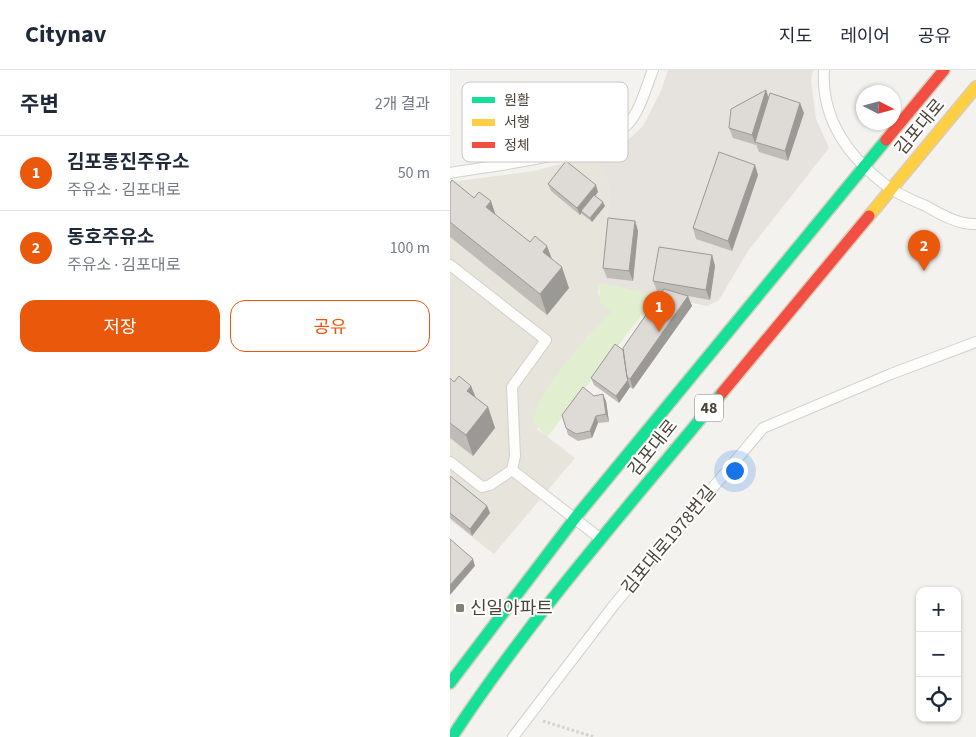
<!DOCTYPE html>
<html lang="ko">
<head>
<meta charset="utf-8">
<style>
  body { margin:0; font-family:"Source Sans 3","Noto Sans KR",sans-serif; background:#f6f6f7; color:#1f2937 }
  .controls { position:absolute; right:15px; bottom:15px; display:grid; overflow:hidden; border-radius:10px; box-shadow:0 1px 4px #0004 }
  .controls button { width:45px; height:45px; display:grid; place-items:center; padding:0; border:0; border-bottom:1px solid #e0e1e3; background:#fff; color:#1f2937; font:25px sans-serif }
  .compass { position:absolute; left:406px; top:15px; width:45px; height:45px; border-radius:50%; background:#fff; box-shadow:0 1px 4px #0004; rotate:96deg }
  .you { position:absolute; left:284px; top:400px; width:18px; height:18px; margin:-12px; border:4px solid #fff; border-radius:50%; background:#1a73e8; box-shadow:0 0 0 8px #1a73e833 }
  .badge { display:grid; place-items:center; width:32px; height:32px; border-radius:50%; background:#ea580c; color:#fff; font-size:16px; font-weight:700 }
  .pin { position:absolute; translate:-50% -41px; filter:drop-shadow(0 1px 2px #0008) }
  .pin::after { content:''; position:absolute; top:26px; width:18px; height:15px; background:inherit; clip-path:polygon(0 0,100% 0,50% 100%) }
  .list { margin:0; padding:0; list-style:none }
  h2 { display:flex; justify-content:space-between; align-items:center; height:65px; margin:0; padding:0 20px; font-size:21px }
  h2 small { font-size:16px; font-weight:400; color:#747a83 }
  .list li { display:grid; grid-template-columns:32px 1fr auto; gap:15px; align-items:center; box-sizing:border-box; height:75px; padding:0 20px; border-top:1px solid #e0e1e3 }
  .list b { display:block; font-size:19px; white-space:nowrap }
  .list p { margin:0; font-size:16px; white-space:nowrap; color:#747a83 }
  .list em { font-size:16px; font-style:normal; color:#747a83 }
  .actions { display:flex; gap:10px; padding:15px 20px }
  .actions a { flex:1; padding:11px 0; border:1px solid #ea580c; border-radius:15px; text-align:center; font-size:18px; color:#ea580c }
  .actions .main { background:#ea580c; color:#fff }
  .icon { flex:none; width:28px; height:28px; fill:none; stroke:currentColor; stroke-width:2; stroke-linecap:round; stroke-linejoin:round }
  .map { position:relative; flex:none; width:526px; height:667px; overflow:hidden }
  header { display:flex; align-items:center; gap:30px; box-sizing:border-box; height:70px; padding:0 25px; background:#fff; border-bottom:1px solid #e0e1e3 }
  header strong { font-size:24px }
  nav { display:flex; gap:28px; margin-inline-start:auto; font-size:18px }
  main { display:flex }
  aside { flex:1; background:#fff }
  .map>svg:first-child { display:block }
  .residential { fill:#e7e4dc }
  .industrial { fill:#e6e2de }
  .green { fill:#e1eecf }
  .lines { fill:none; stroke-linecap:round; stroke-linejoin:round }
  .lane-casing { stroke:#d2d0cb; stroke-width:12 }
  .fast-casing { stroke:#d6cebb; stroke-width:14 }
  .slow-casing { stroke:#d6cebb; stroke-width:14 }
  .jam-casing { stroke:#d6cebb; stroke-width:14 }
  .path { stroke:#d3d2cc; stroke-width:3; stroke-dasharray:2.5 2.5; stroke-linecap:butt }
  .lane { stroke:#fdfdfc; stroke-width:10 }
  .fast { stroke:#16e098; stroke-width:11 }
  .slow { stroke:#ffcf43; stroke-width:11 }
  .jam { stroke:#f24e42; stroke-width:11 }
  .wall { fill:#bfbcb8 }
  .shaded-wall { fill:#9b9996 }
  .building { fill:#dedbd6; stroke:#9b9996 }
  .poi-dot { fill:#868178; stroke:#fff; stroke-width:2 }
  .labels { text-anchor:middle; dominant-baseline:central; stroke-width:4; stroke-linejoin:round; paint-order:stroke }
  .shield { fill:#fff; stroke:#817c74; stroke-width:1 }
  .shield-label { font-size:16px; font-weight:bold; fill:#4b4439 }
  .street-label { font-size:18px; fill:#4b4439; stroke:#fff }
  .poi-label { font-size:18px; fill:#4b4439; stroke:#fff; text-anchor:start }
  .key { fill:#fff; stroke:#c9c7c4; stroke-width:1 }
  .key-label { font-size:14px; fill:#4b4439 }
</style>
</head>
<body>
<header>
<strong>Citynav</strong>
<nav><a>지도</a><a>레이어</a><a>공유</a></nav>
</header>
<main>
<aside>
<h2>주변<small>2개 결과</small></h2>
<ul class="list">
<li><span class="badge">1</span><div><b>김포통진주유소</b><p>주유소 · 김포대로</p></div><em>50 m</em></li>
<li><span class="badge">2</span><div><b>동호주유소</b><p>주유소 · 김포대로</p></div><em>100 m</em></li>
</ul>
<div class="actions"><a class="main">저장</a><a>공유</a></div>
</aside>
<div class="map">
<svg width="526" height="667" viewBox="0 0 526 667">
  <rect width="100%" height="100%" fill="#f4f2ee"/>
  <!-- residential -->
  <path class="residential" d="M145 85 160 115V122L148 224 163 242 137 267 87 359 125 388 44 484 0 450V112L84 101Z"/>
  <!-- industrial -->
  <path class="industrial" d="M218 0H363L361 9 366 49 379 78 298 181 272 225 268 231 257 236 149 213 160 122V115L145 85 177 71 193 56 211 21Z"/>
  <!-- green -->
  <path class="green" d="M149 213 201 224 199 236 97 367 84 354C82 324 140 263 162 242L150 232Z"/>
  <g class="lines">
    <!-- lane casing -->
    <g class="lane-casing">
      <path id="lane" d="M374 0C371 51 401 90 441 119 452 126 464 131 476 136 490 144 509 155 526 154
        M0 103C45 95 144 86 177 55 190 42 196 17 203 0
        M0 195 96 270 62 317 65 386 62 400 40 415 32 417 0 392
        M62 400 151 469
        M63 667 164 535 313 358 441 304 526 272"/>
    </g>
    <!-- fast casing -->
    <g class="fast-casing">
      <path id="fast" d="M0 613 125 448 436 70
        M2 667C82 545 180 435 272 323"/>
    </g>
    <!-- slow casing -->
    <g class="slow-casing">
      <path id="slow" d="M419 146 526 17"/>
    </g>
    <!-- jam casing -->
    <g class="jam-casing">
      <path id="jam" d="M436 70 494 0
        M272 323 419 146"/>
    </g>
    <!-- path -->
    <path class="path" d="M93 651 144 667"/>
    <!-- lane -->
    <use href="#lane" class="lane"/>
    <!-- fast -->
    <use href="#fast" class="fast"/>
    <!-- slow -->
    <use href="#slow" class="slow"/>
    <!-- jam -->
    <use href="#jam" class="jam"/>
  </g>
  <!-- wall -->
  <path class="wall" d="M316 20 319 28 350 33 354 43 338 91 309 82 306 74V75L283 68 279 58Z
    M305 95 308 105 282 181 246 169 243 158Z
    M0 113 46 145 102 189 119 218 97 245 0 167Z
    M98 114 148 122 145 126 155 136 142 152 132 144V142L130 145 101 121Z
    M185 151 188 161 183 211 157 208 153 198Z
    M262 185 265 196 260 230 238 226 242 236 183 319 180 317 169 333 144 315 141 308 173 280 212 222 207 221 203 211Z
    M0 308 4 312 21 316 26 328 38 337 45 358 23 386 0 368Z
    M144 326 156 331 159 352 148 353 142 368 128 371 118 365 116 358Z
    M0 406 37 436 40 443 22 466 0 448Z"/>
  <!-- shaded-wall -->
  <path class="shaded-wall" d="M316 20 319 30 305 72 306 75 302 65Z
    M350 33 354 43 338 91 335 81Z
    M305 95 308 105 282 181 278 171Z
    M146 115 148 122 132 142 131 141 132 142 130 145 127 138Z
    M41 131 48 152 36 137Z
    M153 132 155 136 142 152 140 148Z
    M185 151 188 161 183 211 179 201Z
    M97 176 105 197 93 182Z
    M262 185 265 196 260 230 256 220Z
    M112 197 119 218 97 245 90 224Z
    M238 226 242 236 183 319 180 309Z
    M178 310 180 317 169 333 166 326Z
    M21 316 29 336 17 321Z
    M153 324 156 331 159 352 156 344Z
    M38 337 45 358 23 386 16 365Z
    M146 346 148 353 142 368 140 361Z
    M37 436 40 443 22 466 20 459Z
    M23 489 25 496 0 525V515Z"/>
  <!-- building -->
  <path class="building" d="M316 20 302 65 279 58 281 39Z
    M320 23 350 33 335 81 305 72Z
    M269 82 305 95 278 171 243 158Z
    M116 91 146 115 127 138 98 114Z
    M2 110 24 128 29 122 41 131 36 137 80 172 85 166 97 176 93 182 112 197 90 224 0 152V113Z
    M144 125 153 132 140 148 131 141Z
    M158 148 185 151 179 201 153 198Z
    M209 177 262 185 256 220 203 211Z
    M214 219 238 226 180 309 177 307 173 278Z
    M165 274 173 280 177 307 178 310 166 326 141 308Z
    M9 306 21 316 17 321 38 337 16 365 0 353V308L4 312Z
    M133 317 144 326 153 324 156 344 146 346 140 361 126 364 116 358 112 345Z
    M0 406 37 436 20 459 0 443Z
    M0 469 23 489 0 515Z"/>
  <!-- markers -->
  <rect class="poi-dot" x="5" y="533" width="10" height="10" rx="2.5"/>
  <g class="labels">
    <!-- shield labels -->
    <rect class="shield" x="245" y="324.5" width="28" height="27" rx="4"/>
    <g class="shield-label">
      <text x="259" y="338">48</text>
    </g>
    <!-- street labels -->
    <g class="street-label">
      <text transform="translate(470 57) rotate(-50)">김포대로</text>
      <text transform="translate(203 378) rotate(-51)">김포대로</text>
      <text transform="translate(219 470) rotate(-50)">김포대로1978번길</text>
    </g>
    <!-- poi labels -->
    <g class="poi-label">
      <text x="20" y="538">신일아파트</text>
    </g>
  </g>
  <!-- legend -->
  <rect x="12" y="12" width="166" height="80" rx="8" class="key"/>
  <rect x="22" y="27" width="23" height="6" fill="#16e098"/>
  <rect x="22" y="49" width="23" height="7" fill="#ffcf43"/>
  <rect x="22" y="72" width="23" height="6" fill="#f24e42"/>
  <g class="key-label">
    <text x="54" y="35">원활</text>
    <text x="54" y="57">서행</text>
    <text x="54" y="80">정체</text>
  </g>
</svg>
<div class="controls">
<button>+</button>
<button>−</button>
<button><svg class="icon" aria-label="locate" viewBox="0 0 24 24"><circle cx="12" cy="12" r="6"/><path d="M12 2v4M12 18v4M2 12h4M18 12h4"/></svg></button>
</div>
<svg class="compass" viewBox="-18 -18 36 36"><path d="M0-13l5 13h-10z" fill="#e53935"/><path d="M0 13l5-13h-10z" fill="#747a83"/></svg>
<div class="you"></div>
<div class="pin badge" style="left:209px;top:262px">1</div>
<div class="pin badge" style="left:474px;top:201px">2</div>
</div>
</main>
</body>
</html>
